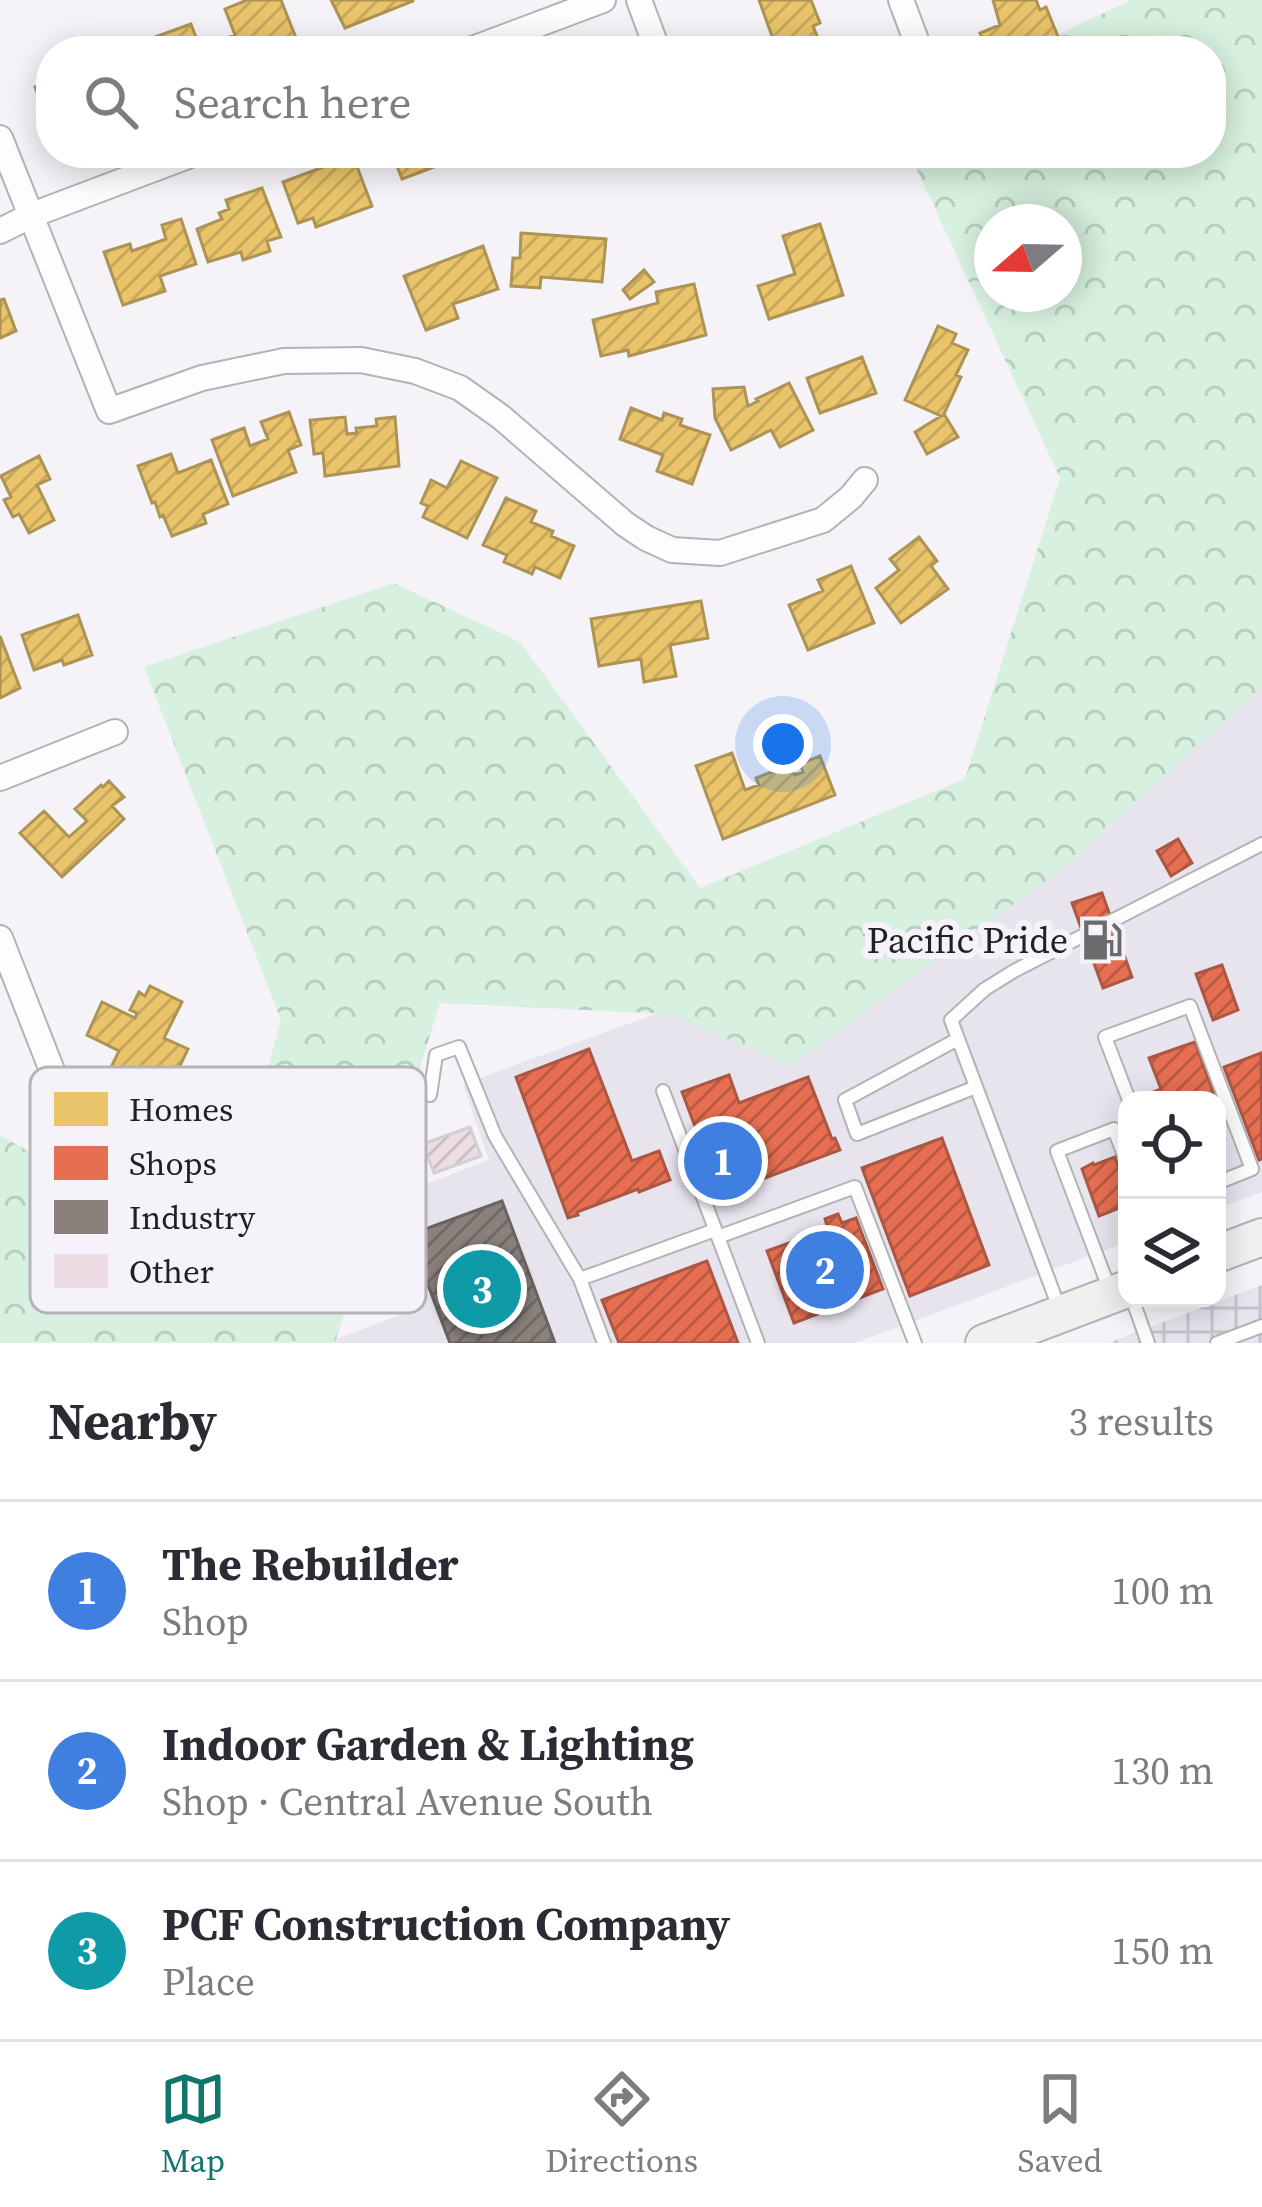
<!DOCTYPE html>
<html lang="en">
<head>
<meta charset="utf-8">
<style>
  body { margin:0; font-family:"Source Serif 4",serif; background:#f7f7f7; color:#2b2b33 }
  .controls { position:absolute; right:36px; bottom:36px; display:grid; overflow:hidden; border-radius:24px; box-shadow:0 6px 30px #0003 }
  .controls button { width:108px; height:108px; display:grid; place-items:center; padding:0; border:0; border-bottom:3px solid #e1e1e2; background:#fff; color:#2b2b33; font:60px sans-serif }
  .compass { position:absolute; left:974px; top:204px; width:108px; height:108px; border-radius:50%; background:#fff; box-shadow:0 6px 30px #0003; rotate:250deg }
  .you { position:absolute; left:783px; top:744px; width:42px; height:42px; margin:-30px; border:9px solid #fff; border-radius:50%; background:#1a73e8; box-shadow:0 0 0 18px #1a73e833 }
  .badge { display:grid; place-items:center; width:78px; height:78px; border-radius:50%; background:#0f766e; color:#fff; font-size:39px; font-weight:700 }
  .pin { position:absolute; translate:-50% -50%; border:6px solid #fff; box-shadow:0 3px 12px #0006 }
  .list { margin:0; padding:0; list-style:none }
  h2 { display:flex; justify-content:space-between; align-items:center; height:156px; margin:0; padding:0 48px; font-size:51px }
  h2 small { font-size:39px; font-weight:400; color:#7c7c81 }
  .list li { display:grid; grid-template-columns:78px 1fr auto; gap:36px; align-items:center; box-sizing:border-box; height:180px; padding:0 48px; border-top:3px solid #e1e1e2 }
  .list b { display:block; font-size:45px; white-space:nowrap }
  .list p { margin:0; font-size:39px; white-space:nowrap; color:#7c7c81 }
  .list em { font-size:39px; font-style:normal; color:#7c7c81 }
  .icon { flex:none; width:66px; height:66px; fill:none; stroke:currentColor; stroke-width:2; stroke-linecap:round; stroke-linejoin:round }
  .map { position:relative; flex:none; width:1262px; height:1343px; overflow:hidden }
  .search { position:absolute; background:#fff; box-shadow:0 6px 30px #0003; left:36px; right:36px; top:36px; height:132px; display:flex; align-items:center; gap:30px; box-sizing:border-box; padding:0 42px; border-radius:48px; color:#7c7c81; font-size:45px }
  .sheet { height:696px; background:#fff }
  nav { display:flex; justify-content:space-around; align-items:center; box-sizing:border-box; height:168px; border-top:3px solid #e1e1e2; background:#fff; font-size:33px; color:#7c7c81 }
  nav a { display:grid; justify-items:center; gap:6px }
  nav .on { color:#0f766e }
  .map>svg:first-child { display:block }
  .built { fill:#e8e4ee }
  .industrial { fill:url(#industrial-grid) }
  .forest { fill:url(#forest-crowns); fill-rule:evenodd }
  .homes { fill:url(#homes-hatch); stroke:#ad9354; stroke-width:3 }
  .shops { fill:url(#shops-hatch); stroke:#ac5743; stroke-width:3 }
  .industry { fill:url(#industry-hatch); stroke:#6a6461; stroke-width:3 }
  .building { fill:url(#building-hatch); stroke:#d2d0d3; stroke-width:3 }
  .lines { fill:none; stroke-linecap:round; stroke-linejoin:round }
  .lane-casing { stroke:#b3b2b5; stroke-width:16 }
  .street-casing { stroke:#b3b2b5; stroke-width:28 }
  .secondary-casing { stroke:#b3b2b5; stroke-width:40 }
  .lane { stroke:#fefdfe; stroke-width:12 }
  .street { stroke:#fefdfe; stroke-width:24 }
  .secondary { stroke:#f2f0ee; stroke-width:36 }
  .labels { text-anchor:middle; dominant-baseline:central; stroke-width:12; stroke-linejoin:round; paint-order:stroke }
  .poi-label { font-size:36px; fill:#212022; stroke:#f5f2f9; text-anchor:end }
  .key { fill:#f5f2f9; stroke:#b5b3b8; stroke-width:3 }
  .key-label { font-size:33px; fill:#212022 }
</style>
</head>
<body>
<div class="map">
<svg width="1262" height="1343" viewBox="0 0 1262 1343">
  <defs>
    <pattern id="industrial-grid" width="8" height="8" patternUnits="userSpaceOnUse" patternTransform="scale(3)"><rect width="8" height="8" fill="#e8e4ee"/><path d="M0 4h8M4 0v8" fill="none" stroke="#c7c3cc"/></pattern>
    <pattern id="forest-crowns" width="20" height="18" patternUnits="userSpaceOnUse" patternTransform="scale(3)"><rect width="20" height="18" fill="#d7f0df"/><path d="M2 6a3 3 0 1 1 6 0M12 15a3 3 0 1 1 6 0" fill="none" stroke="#b8cebf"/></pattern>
    <pattern id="homes-hatch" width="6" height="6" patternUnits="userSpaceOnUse" patternTransform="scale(3)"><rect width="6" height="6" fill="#e9c46a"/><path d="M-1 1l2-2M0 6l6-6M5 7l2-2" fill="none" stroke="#c8a85c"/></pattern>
    <pattern id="shops-hatch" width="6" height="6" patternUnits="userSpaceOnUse" patternTransform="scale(3)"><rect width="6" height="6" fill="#e76f51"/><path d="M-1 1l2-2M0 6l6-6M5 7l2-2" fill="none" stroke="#bb5b43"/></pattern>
    <pattern id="industry-hatch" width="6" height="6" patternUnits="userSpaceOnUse" patternTransform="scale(3)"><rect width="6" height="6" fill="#8a817c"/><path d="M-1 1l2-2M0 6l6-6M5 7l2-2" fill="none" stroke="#706965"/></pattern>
    <pattern id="building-hatch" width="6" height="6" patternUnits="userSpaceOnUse" patternTransform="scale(3)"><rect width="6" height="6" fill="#ecdde5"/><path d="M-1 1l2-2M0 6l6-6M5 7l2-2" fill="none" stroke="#cabdc4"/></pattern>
  </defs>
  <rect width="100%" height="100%" fill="#f5f3f8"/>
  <!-- built -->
  <path class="built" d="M1262 687V1192L1217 1209V1100H1127V1242L855 1343H326L400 1315 363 1208 489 1160 463 1084 1070 863Z"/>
  <!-- industrial -->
  <path class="industrial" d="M1262 1285V1343H1108Z"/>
  <!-- forest -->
  <path class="forest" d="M1131 0H1262V687L1070 863 790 1066 670 1014 440 1003 335 1343H0V1135L126 1208 240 1170 281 1020 144 667 394 583 520 642 700 888 965 779 1060 478 909 153H1211V51H1024ZM992 222H1064V294H992Z"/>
  <!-- homes -->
  <path class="homes" d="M247 0H281L296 38 274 47 272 43 269 45 272 51H225L221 40 235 35 225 9Z
    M331 0H413V1L345 28Z
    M759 0H811L820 23 813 26 820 43 797 51H779L782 49 777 38 773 39Z
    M993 0H1036L1040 10 1046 7 1059 39 1029 51H987L980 33 1000 25Z
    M191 24 201 51H135L133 45Z
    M51 81V122L48 123 35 87Z
    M392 153H453L455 159 402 179Z
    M353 156 372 206 316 227 313 218 298 223 283 182Z
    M262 188 281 237 267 241 270 251 243 260 241 252 208 262 197 229 222 219 219 213 229 209 226 200Z
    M181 219 196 264 160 276 165 291 123 305 104 252 130 244 132 251 166 239 162 225Z
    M820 224 843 295 769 319 758 286 795 274 783 236Z
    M521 233 606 239 602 282 541 277 540 288 511 286 513 258H520Z
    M483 246 498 289 453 304 458 318 426 330 404 276Z
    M644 270 654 282 630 299 623 290Z
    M694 284 706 335 629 356 628 350 601 356 593 320 658 303 656 292Z
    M4 299 16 331 0 338V300Z
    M938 326 956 334 952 343 968 350 956 375 961 377 944 414 958 437 927 454 915 432 941 416 905 400Z
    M862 357 876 393 820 413 807 378Z
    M789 383 813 430 780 447 771 430 731 450 715 418 713 389 744 387 748 406 758 401 756 399Z
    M631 408 662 420 664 413 682 419 680 425 710 435 692 484 657 471 663 455 620 439Z
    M289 412 301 445 288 450 296 472 233 496 212 440 244 428 250 446 268 439 261 422Z
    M345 417 347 434 357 433 356 428 377 426 376 419 395 417 399 466 325 476 323 453 314 454 310 420Z
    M171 454 178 473 211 460 228 504 203 514 206 523 172 536 163 515 160 517 155 502 152 503 138 466Z
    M39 456 50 479 37 485 54 520 29 533 19 514 13 517 4 500 11 497 1 476Z
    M461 461 497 478 467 538 423 517 428 506 421 503 431 480 447 488Z
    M506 498 536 511 531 522 553 531 551 536 574 546 560 578 535 567 532 574 504 562 507 555 483 545Z
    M919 537 937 561 931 566 948 589 901 623 876 588 899 570 890 559Z
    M851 566 874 623 808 650 789 605 823 591 818 580Z
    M701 601 708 638 670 645 676 676 644 682 641 659 599 666 591 619Z
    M78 615 92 655 64 665 62 660 34 670 22 635Z
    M0 636 20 688 0 698Z
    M732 753 745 790 759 785 756 778 790 765 795 775 803 772 800 764 820 756 835 795 723 839 696 766Z
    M109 781 124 797 112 806 124 819 62 877 20 833 44 811 69 837 87 821 75 809 101 785 103 787Z
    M150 986 182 1002 164 1038 188 1049 177 1072 190 1078 174 1109 169 1107 159 1127 125 1111 128 1104 100 1090 119 1051 87 1035 102 1002 135 1018 137 1013 130 1010 139 992 145 996Z"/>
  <!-- shops -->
  <path class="shops" d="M1178 839 1192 863 1171 876 1157 851Z
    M1102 893 1132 977 1103 988 1072 903Z
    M1222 965 1238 1010 1213 1020 1196 974Z
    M1195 1042 1216 1100H1148L1146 1095 1161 1089 1149 1058Z
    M589 1049 632 1161 659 1151 670 1180 639 1192 638 1189 577 1212 578 1215 568 1218 516 1077Z
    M1261 1053 1262 1159 1259 1160 1224 1067Z
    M729 1075 739 1103 808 1077 832 1139 835 1138 840 1150 717 1196 708 1171 711 1169 682 1092Z
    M942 1138 989 1265 910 1296 862 1168Z
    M1115 1157 1125 1188H1127V1205L1099 1216 1082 1169 1093 1163 1094 1165Z
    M838 1214 842 1223 856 1218 883 1289 794 1323 767 1251 828 1229 825 1219Z
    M707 1261 738 1343H619L602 1300Z"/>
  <!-- industry -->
  <path class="industry" d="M502 1201 555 1343H450L409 1235Z"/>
  <!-- building -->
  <path class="building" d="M470 1127 481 1156 434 1173 423 1144Z"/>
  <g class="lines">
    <!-- lane casing -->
    <g class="lane-casing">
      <path id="lane" d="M958 1039 845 1100 857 1134 976 1087
        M663 1091 758 1343
        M430 1095 436 1055 459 1047 495 1136 580 1279
        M1129 1100 1105 1037 1190 1006 1252 1169 1217 1183
        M718 1237 855 1187 915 1343
        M1109 1288 1057 1151 1114 1129 1127 1163
        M1132 1298 1148 1343
        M1061 1313 951 1020 985 989 1014 971 1262 844
        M604 1343 580 1279 715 1230
        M1217 1343 1262 1326"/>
    </g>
    <!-- street casing -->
    <g class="street-casing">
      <path id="street" d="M639 0 658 51
        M901 0 920 51
        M467 51 603 0
        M0 138 109 411 202 378 284 361 361 360 415 371 460 388 501 417 625 524 646 538 672 550 720 553 823 520 851 497 865 480
        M0 231 32 215 196 153
        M0 778 115 732
        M0 938 53 1073"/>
    </g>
    <!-- secondary casing -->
    <g class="secondary-casing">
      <path id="secondary" d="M1217 1254 1262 1237
        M984 1343 1127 1289"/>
    </g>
    <!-- lane -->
    <use href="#lane" class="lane"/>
    <!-- street -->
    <use href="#street" class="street"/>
    <!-- secondary -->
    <use href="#secondary" class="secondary"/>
  </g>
  <!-- icons -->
  <defs>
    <g id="fuel-bare" transform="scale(3.24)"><path d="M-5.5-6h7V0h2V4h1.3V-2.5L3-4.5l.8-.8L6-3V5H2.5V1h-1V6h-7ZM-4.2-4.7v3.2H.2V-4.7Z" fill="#6b6a6d" stroke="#f5f2f9" stroke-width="2.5" paint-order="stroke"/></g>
  </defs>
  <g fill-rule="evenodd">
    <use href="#fuel-bare" x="1102" y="940"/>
  </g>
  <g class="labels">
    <!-- poi labels -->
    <g class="poi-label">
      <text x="1068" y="940">Pacific Pride</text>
    </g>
  </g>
  <!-- legend -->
  <rect x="30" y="1067" width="396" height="246" rx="18" class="key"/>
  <rect x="54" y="1092" width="54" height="34" fill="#e9c46a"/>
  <rect x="54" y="1146" width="54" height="34" fill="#e76f51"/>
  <rect x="54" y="1200" width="54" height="34" fill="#8a817c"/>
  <rect x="54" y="1254" width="54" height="34" fill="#ecdde5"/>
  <g class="key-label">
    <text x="129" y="1121">Homes</text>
    <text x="129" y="1175">Shops</text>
    <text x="129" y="1229">Industry</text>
    <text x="129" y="1283">Other</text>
  </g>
</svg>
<div class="controls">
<button><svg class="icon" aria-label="locate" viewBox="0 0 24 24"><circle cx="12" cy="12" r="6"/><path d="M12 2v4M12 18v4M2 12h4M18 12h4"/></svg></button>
<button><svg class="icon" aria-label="layers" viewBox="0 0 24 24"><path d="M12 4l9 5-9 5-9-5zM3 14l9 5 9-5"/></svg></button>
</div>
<svg class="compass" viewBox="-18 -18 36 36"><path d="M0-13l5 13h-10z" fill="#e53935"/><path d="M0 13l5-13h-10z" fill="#7c7c81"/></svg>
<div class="you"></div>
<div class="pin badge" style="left:723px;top:1161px;background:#3f7fe0">1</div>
<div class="pin badge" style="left:825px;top:1270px;background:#3f7fe0">2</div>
<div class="pin badge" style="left:482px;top:1289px;background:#0f9aa8">3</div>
<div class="search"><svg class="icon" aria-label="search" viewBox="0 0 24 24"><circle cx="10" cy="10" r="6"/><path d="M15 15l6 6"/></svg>Search here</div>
</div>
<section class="sheet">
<h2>Nearby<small>3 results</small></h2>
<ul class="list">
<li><span class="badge" style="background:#3f7fe0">1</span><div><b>The Rebuilder</b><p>Shop</p></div><em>100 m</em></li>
<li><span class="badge" style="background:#3f7fe0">2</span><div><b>Indoor Garden &amp; Lighting</b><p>Shop · Central Avenue South</p></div><em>130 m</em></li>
<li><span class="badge" style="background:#0f9aa8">3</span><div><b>PCF Construction Company</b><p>Place</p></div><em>150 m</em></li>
</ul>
</section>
<nav>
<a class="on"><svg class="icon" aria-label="map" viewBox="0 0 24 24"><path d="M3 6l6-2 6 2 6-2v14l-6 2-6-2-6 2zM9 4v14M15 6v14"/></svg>Map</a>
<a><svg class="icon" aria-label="directions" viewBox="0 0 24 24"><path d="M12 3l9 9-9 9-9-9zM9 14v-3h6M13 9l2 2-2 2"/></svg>Directions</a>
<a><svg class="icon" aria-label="saved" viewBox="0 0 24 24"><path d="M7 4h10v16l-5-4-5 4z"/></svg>Saved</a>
</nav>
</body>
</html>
